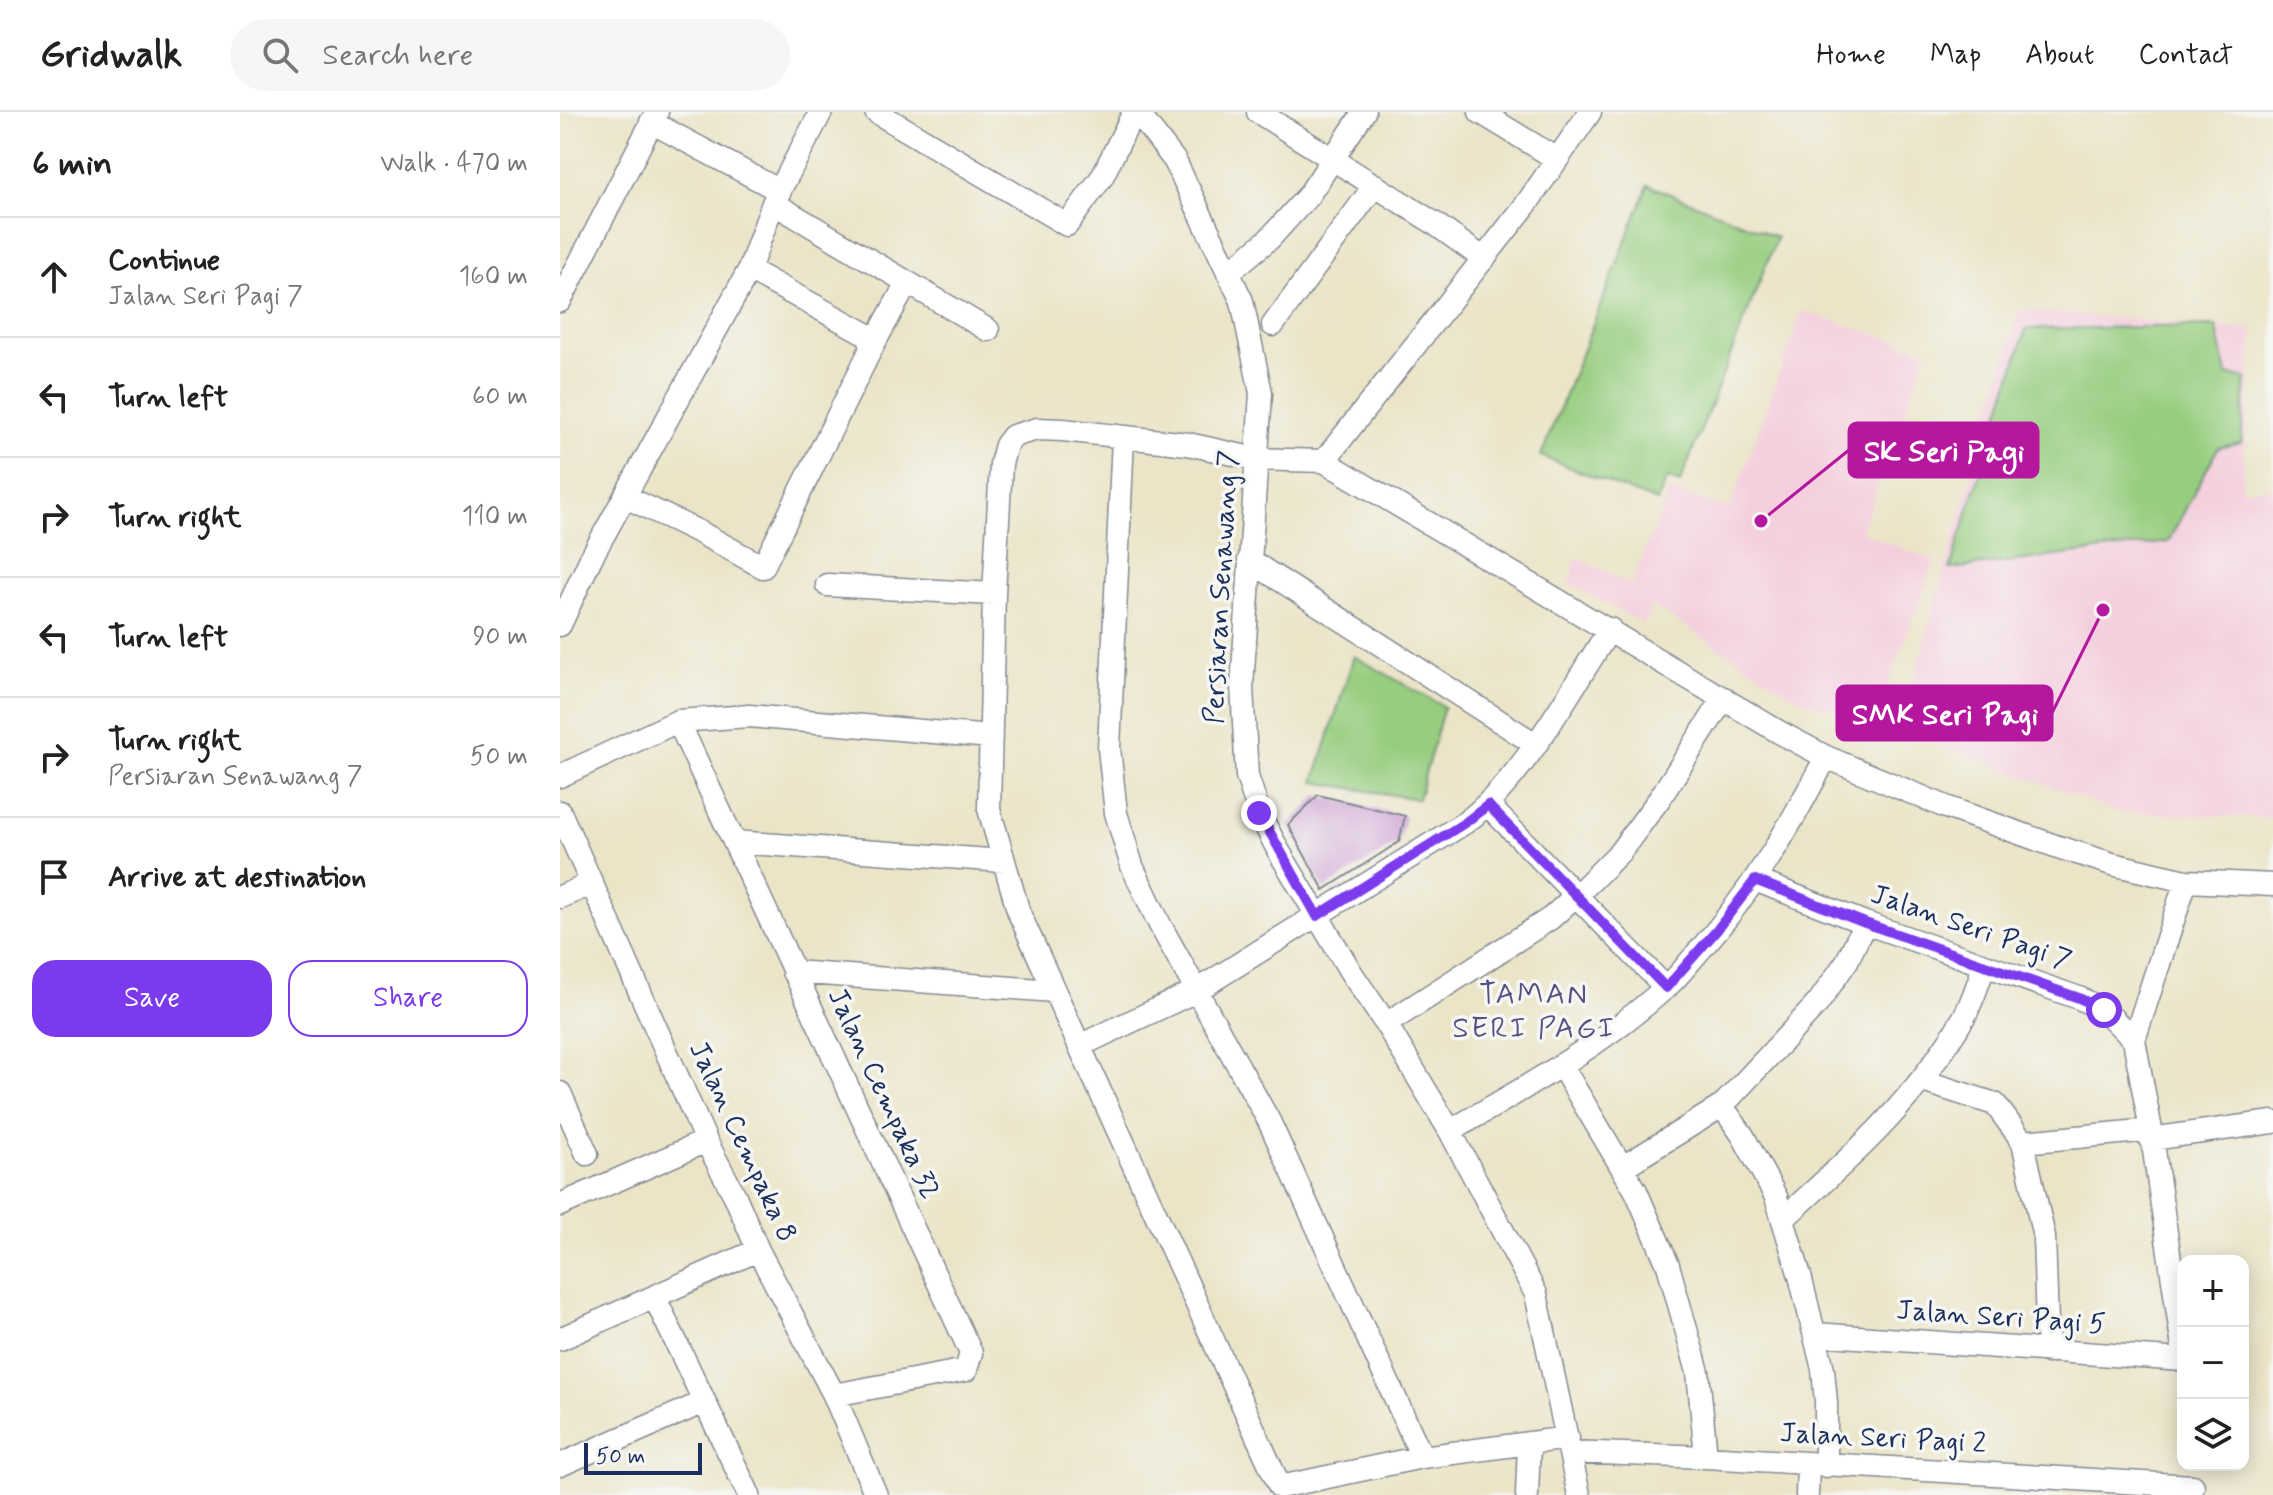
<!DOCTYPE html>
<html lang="en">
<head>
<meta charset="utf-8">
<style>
  body { margin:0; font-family:Mynerve,sans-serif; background:#f6f6f6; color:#222 }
  .controls { position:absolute; right:24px; bottom:24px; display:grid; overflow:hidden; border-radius:16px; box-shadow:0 4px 20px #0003 }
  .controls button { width:72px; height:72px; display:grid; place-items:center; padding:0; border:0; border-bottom:2px solid #e0e0e0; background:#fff; color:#222; font:40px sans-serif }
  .scale { position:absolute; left:24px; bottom:20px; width:118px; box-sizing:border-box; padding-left:8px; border:4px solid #1b2f5e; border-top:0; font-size:22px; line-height:28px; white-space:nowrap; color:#1b2f5e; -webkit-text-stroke:6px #f6f6f2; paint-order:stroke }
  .stop { position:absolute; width:24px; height:24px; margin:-18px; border:6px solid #7c3aed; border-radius:50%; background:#fff }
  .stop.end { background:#7c3aed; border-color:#fff; box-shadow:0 2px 8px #0008 }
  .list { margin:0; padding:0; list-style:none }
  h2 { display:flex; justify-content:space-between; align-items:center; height:104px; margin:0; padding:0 32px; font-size:34px }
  h2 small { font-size:26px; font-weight:400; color:#767676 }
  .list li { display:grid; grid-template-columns:52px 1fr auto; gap:24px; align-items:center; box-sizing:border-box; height:120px; padding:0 32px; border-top:2px solid #e0e0e0 }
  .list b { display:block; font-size:30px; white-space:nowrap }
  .list p { margin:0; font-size:26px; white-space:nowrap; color:#767676 }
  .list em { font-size:26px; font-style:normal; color:#767676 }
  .actions { display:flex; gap:16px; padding:24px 32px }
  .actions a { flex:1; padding:18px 0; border:2px solid #7c3aed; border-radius:24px; text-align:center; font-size:28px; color:#7c3aed }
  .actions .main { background:#7c3aed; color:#fff }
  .icon { flex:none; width:44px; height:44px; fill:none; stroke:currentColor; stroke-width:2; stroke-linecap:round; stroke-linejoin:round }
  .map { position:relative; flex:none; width:1713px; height:1383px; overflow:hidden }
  header { display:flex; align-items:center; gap:48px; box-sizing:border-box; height:112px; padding:0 40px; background:#fff; border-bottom:2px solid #e0e0e0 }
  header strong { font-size:38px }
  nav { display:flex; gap:44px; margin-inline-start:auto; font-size:28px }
  .search { width:560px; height:72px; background:#f6f6f6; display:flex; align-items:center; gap:20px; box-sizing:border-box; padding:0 28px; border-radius:44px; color:#767676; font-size:30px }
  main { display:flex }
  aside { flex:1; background:#fff }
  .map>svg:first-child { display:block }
  .built { fill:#f4cfde }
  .park { fill:#97cd7f; stroke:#597e6e; stroke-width:2 }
  .building { fill:#c48fcd }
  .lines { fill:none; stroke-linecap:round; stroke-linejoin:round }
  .minor-casing { stroke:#838a92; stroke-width:25 }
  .minor { stroke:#fff; stroke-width:22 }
  .route { stroke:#7c3aed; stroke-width:10 }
  .labels { text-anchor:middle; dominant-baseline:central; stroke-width:7; stroke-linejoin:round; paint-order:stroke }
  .street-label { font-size:28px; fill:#1b2f5e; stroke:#f6f6f2 }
  .neighbourhood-label { font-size:30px; letter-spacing:2px; fill:#565185; stroke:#f6f6f2 }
  .leader { fill:none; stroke:#b5179e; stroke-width:3 }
  .callout-dot { fill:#b5179e; stroke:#f6f6f2; stroke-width:3 }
  .callout { fill:#b5179e; stroke:#b5179e; stroke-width:3 }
  .callout-label { font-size:30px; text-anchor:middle; font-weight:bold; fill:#fff }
</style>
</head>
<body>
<header>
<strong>Gridwalk</strong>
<div class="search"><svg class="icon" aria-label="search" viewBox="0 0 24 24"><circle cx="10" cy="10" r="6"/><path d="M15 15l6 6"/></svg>Search here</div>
<nav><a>Home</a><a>Map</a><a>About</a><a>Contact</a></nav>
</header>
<main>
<aside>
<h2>6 min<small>Walk · 470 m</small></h2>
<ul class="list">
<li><svg class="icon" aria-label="ahead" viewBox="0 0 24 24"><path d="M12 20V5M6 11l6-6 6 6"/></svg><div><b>Continue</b><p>Jalan Seri Pagi 7</p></div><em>160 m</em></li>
<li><svg class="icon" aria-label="left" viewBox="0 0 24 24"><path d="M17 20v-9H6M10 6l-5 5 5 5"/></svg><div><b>Turn left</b></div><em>60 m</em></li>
<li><svg class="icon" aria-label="right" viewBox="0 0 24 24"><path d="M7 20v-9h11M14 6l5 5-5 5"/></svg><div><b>Turn right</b></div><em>110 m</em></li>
<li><svg class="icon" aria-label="left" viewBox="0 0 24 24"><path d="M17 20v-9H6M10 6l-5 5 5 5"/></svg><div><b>Turn left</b></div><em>90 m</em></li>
<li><svg class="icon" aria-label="right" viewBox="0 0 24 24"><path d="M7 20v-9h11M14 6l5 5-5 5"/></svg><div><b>Turn right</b><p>Persiaran Senawang 7</p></div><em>50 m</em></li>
<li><svg class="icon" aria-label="arrive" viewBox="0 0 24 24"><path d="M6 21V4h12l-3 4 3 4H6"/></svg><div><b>Arrive at destination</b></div></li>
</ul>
<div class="actions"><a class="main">Save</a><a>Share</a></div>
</aside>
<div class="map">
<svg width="1713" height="1383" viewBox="0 0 1713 1383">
  <rect width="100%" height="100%" fill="#f6f6f2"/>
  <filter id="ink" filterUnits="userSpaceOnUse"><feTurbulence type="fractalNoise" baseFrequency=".0125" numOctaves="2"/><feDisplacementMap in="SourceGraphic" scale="16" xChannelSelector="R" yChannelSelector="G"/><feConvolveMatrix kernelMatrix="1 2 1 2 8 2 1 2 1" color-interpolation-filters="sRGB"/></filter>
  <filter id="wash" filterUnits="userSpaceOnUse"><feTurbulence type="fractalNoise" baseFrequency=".006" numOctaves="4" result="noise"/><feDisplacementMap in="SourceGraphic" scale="32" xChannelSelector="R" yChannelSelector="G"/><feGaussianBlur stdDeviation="1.8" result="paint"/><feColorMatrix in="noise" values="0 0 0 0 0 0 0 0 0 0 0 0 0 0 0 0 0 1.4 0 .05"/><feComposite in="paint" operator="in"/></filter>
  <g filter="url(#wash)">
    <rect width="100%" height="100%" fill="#ebe4c7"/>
    <!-- built -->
    <path class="built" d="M1459 198 1693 218 1682 378 1713 376V706L1559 700 1339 618Z
      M1242 199 1367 239 1301 420 1375 449 1313 611 1239 587 1092 493 1084 512 1010 472 1017 445 1071 473 1110 378 1170 397Z"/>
    <!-- park -->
    <path class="park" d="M1088 73 1217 125 1120 371 1107 366 1097 390 981 344Z
      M1656 214 1667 263 1686 266 1681 331 1658 336 1608 430 1390 457 1466 217Z
      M794 544 884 595 858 687 754 670Z"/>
    <g id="blocks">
      <!-- building -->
      <path class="building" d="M758 683 845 704 839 730 764 778 728 713Z"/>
    </g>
  </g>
  <g filter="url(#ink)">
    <use href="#blocks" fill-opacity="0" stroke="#838a92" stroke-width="2"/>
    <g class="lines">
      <!-- minor casing -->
      <g class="minor-casing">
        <path id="minor" d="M316 0 507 113 542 65 574 0
          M577 0 615 49 682 189 701 281 682 575 687 664 699 701 718 738 792 862 826 912 890 1019 976 1182 1019 1383
          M698 0 874 111 924 147
          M920 0 997 47
          M91 10 220 79
          M213 91 428 218
          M189 158 308 223 312 235
          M668 161 709 127 748 84 804 0
          M0 189 97 0
          M713 213 815 73
          M563 325 549 636 556 701 572 754 600 813 709 1009 862 1345
          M764 349 965 94 1030 0
          M66 385 141 421 203 455 312 235 347 171
          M689 448 975 632
          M267 473 434 482
          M0 513 31 446 189 158 213 91 261 0
          M118 609 411 1241 406 1258 274 1283
          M0 664 118 609 189 604 431 625
          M928 693 1106 876
          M0 700 146 1029 175 1084 198 1138 274 1283 316 1383
          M174 730 444 749
          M1195 768 1305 811 1519 886 1544 898 1574 928 1591 1018 1623 1236
          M0 785 31 772
          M233 860 494 879
          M826 912 991 806 1026 774 1060 740 1100 686 1164 586
          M1574 928 1626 769
          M519 934 636 879 906 710C964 666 1010 578 1050 517
          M1001 953 1076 1079 1108 1153 1138 1260 1146 1345
          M1363 969 1435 992 1463 1030 1484 1125 1488 1240
          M0 981 27 1042
          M1162 994 1183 1024 1216 1085 1240 1164 1263 1257 1266 1290V1354
          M890 1019C963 977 1039 935 1103 878 1117 867 1128 851 1140 838 1193 778 1230 715 1266 645
          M1591 1027 1713 1010
          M1463 1030 1591 1018
          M1063 1055 1162 994 1258 891 1287 849 1305 811
          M0 1093 146 1029
          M1223 1107C1294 1043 1355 989 1404 905 1413 889 1418 870 1425 853
          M95 1186 189 1383
          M1255 1222 1623 1248
          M0 1227 198 1138
          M1008 1326 862 1345 720 1375 459 801 429 697 434 482 441 352 446 333 453 324 477 317 503 318 628 332 696 347 764 349 1219 620 1266 645 1386 695 1498 735 1552 752 1626 769 1713 773
          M1010 1340 1146 1345 1633 1374
          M0 1353 144 1290
          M967 1383 969 1332
          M1247 1383 1248 1353"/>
      </g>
      <!-- minor -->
      <use href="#minor" class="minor"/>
    </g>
  </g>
  <g class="lines" filter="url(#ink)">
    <!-- route -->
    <path class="route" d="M699 701 757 804 906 710 928 693 1106 876 1157 818 1195 768 1305 811 1519 886 1544 898"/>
  </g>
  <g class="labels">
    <!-- street labels -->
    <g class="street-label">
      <text transform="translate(662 475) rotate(-87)">Persiaran Senawang 7</text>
      <text transform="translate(1411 816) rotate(19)">Jalan Seri Pagi 7</text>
      <text transform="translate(323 982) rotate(65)">Jalan Cempaka 32</text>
      <text transform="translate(182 1030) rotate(65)">Jalan Cempaka 8</text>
      <text transform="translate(1441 1206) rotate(4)">Jalan Seri Pagi 5</text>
      <text transform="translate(1323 1327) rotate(3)">Jalan Seri Pagi 2</text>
    </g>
    <!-- neighbourhood labels -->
    <g class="neighbourhood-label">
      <text x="974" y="882">TAMAN<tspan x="974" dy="34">SERI PAGI</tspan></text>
    </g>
  </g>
  <!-- callouts -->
  <path class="leader" d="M1201 409L1289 338M1543 498L1492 601"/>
  <g class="callout-dot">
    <circle cx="1201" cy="409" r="8"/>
    <circle cx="1543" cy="498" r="8"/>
  </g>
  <g class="callout">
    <rect x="1289" y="311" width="189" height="54" rx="8"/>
    <rect x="1277" y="574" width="215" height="54" rx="8"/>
  </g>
  <g class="callout-label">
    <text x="1384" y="349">SK Seri Pagi</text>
    <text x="1385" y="612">SMK Seri Pagi</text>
  </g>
</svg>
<div class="controls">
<button>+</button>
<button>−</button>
<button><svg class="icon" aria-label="layers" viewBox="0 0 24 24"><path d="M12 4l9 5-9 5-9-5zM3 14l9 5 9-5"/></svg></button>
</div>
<div class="scale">50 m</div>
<div class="stop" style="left:1544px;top:898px"></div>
<div class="stop end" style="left:699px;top:701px"></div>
</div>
</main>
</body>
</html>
